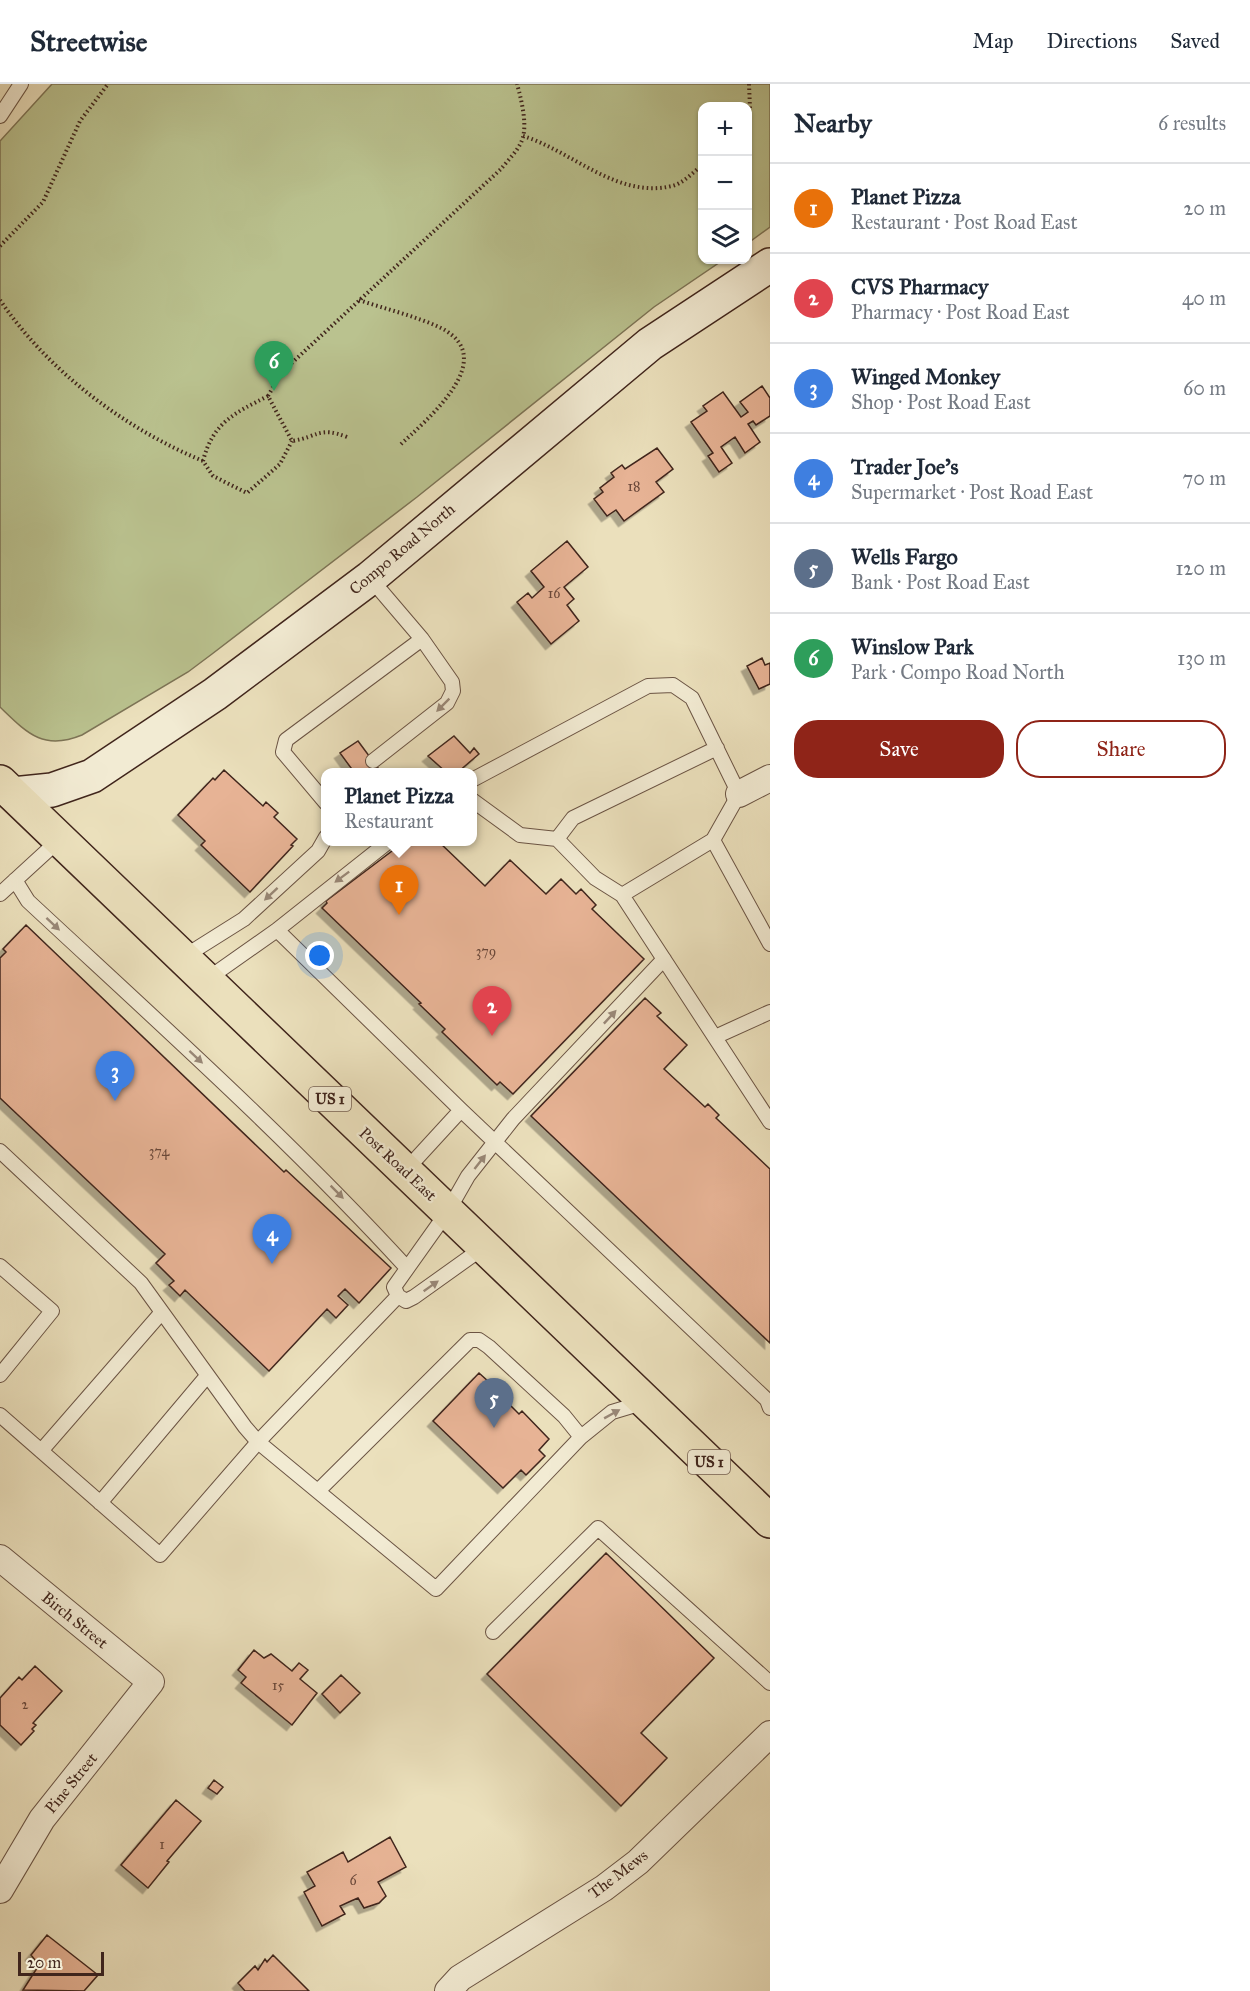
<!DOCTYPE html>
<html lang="en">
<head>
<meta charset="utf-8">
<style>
  body { margin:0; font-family:"IM FELL Great Primer",serif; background:#f6f6f7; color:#1f2937 }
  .controls { position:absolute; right:18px; top:18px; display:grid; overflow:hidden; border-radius:12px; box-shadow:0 2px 4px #0004 }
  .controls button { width:54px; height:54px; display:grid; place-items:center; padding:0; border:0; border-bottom:2px solid #e0e1e3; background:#fff; color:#1f2937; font:30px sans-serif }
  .scale { position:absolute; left:18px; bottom:15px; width:86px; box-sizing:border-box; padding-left:6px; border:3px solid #40251c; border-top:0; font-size:16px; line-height:21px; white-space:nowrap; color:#40251c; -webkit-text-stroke:4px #f2ebd3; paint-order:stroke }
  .you { position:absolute; left:320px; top:872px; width:21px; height:21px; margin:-15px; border:4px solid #fff; border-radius:50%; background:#1a73e8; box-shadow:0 0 0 9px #1a73e833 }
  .badge { display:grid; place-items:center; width:39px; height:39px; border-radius:50%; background:#8f2418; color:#fff; font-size:20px; font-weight:700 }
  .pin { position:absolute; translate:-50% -50px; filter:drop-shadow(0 2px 3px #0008) }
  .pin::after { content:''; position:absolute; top:32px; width:21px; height:18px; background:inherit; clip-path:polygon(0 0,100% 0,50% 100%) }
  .popup { position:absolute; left:321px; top:684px; width:156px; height:78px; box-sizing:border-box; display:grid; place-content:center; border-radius:12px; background:#fff; filter:drop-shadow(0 2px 4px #0005); font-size:20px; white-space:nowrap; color:#747a83 }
  .popup b { font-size:22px; color:#1f2937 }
  .popup::after { content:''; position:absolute; left:50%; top:100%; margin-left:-12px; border:12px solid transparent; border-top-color:#fff }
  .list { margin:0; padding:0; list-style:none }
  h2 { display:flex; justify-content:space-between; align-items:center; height:78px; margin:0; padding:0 24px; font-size:26px }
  h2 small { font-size:20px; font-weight:400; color:#747a83 }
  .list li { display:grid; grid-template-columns:39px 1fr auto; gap:18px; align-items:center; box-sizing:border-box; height:90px; padding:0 24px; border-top:2px solid #e0e1e3 }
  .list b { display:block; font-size:22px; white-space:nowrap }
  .list p { margin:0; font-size:20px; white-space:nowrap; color:#747a83 }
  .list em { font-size:20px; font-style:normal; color:#747a83 }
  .actions { display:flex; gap:12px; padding:18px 24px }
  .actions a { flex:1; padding:14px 0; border:2px solid #8f2418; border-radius:24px; text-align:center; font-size:21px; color:#8f2418 }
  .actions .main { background:#8f2418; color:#fff }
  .icon { flex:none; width:33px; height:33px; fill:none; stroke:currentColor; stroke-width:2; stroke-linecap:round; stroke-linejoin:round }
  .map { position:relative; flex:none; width:770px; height:1907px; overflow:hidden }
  header { display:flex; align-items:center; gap:36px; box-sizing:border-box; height:84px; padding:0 30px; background:#fff; border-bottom:2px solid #e0e1e3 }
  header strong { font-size:28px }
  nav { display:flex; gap:33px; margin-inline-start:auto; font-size:21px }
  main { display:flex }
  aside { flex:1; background:#fff }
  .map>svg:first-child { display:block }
  .green { fill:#bac28f; stroke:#7d7456; stroke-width:1.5 }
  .building { fill:#e7b395; stroke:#40251c; stroke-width:1.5; filter:url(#shadow) }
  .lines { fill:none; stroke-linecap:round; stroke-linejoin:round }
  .lane-casing { stroke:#6b5444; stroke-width:16 }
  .street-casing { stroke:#6b5444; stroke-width:28 }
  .secondary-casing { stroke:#40251c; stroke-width:36 }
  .primary-casing { stroke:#40251c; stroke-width:36 }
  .path { stroke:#40251c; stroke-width:4; stroke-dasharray:1.5 3; stroke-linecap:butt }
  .lane { stroke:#f2ebd3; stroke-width:14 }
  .street { stroke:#f2ebd3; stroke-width:26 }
  .secondary { stroke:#f2ebd3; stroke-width:33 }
  .primary { stroke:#ebe0bc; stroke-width:33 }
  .oneway { fill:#998878 }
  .labels { text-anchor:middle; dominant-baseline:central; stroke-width:4.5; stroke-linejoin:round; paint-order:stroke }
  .number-label { font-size:14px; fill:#6a483a }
  .shield { fill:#f2ebd3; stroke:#756053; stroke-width:1.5 }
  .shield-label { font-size:15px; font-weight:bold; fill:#40251c }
  .street-label { font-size:16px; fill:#40251c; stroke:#f2ebd3 }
</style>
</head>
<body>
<header>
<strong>Streetwise</strong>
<nav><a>Map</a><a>Directions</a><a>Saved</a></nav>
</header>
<main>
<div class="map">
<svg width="770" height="1907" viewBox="0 0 770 1907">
  <defs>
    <filter id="shadow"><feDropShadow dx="-5.5" dy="5.5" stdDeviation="0" flood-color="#0004"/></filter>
  </defs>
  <rect width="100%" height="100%" fill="#ebe0bc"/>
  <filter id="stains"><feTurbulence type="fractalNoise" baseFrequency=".00333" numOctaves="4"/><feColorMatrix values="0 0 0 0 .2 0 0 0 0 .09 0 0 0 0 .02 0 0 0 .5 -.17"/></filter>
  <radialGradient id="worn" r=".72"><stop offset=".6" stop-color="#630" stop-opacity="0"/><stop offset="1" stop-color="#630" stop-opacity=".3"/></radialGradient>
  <!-- green -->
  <path class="green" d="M52 0H770V143L748 159V22H702V176H723L654 223 417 413 212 570 188 588 82 651C43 667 27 649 0 623V57Z"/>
  <!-- building -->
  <path class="building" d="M762 302 770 314V332L756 341 753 337 748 340 760 358 745 369 735 353 721 363 732 379 719 388 708 372 713 369 691 338 707 327 703 322 723 308 741 333 748 328 740 318Z
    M657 364 673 385 656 398 664 408 624 437 616 426 607 432 594 415 603 408 600 404 614 393 611 389 622 381 625 385Z
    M567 457 588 483 564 503 574 515 567 521 579 537 551 560 517 518 528 509 532 514 544 503 531 487Z
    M762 574 765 581 770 579V600L759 605 747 582Z
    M454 652 470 669 474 664 479 670 458 688H446L428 672Z
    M358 657 381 688H354L340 669Z
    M224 686 263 722 266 718 278 729 274 733 297 755 291 761 293 762 250 808 201 761 205 757 178 731 213 694 215 696Z
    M404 758H439L485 802 510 776 546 810 561 795 576 810 581 805 596 821 592 825 644 875 513 1010 500 998 497 1001 442 948 445 945 419 920 421 919 322 824 327 819 326 817Z
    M26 841 284 1088 286 1086 391 1184 359 1219 345 1205 338 1212 348 1221 336 1234 327 1225 269 1287 185 1206 180 1212 169 1201 174 1197 156 1179 165 1170 0 1014V874L6 868 3 865Z
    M645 914 661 929 657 932 687 961 664 985 705 1023 708 1020 719 1031 716 1034 770 1085V1259L531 1032Z
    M479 1289 509 1316 507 1318 519 1330 522 1327 549 1355 539 1366 545 1372 526 1391 521 1386 503 1404 433 1337Z
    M606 1469 714 1574 641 1649 667 1674 621 1722 487 1590Z
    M254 1566 264 1574 271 1570 292 1587 299 1579 308 1586 300 1595 317 1609 292 1641 241 1599 246 1593 238 1586Z
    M35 1582 62 1607 33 1639 36 1641 32 1645 34 1647 21 1661 0 1641V1614L19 1593 22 1596Z
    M341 1591 360 1609 340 1629 322 1610Z
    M214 1696 223 1703 217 1710 208 1704Z
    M176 1716 201 1737 167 1777 169 1778 148 1804 121 1781Z
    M390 1753 406 1783 378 1798 386 1812 379 1819 364 1824 358 1814 351 1817 340 1822 345 1830 322 1842 304 1808 315 1802 307 1788 343 1768 348 1778Z
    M47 1851 98 1891 84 1907 23 1906 39 1881 31 1871Z
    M273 1871 309 1907H245L238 1899 255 1882 258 1886 265 1875 267 1878Z"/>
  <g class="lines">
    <!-- lane casing -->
    <g class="lane-casing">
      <path id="lane" d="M0 32 21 0
        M373 677 447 619 453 607 452 598 422 555
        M472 696 648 602 673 601 692 614 739 710 713 756 622 811 595 794 557 755 520 751 472 716
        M326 719 283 668 286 656 422 555 370 494
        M557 755 573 734 717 664
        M713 756 770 860
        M15 796 28 817C157 937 288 1054 407 1184
        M0 810 59 756
        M622 811 770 1038
        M277 846 461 1026 767 1316 770 1324
        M182 874 244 835 318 767 326 753
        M206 896 277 846 388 758
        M715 953 770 928
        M0 1067 141 1199 245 1343 258 1358 436 1505 581 1353 612 1328 642 1319
        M405 1087 461 1026
        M484 1163 414 1213 406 1217 398 1212 394 1203 448 1127 468 1092 513 1035 664 875
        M0 1182 52 1227 0 1291
        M0 1331 160 1471 258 1358 398 1212
        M41 1367 162 1228
        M318 1407 470 1256H479L489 1263 564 1332 581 1353
        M100 1419 207 1292
        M493 1548 598 1444 770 1599"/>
    </g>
    <!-- street casing -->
    <g class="street-casing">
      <path id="street" d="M739 710 770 694
        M0 1474 151 1598 42 1735 0 1806
        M448 1907 460 1894 604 1804 638 1778 770 1650"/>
    </g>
    <!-- secondary casing -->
    <g class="secondary-casing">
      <path id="secondary" d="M13 710 52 706 92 692 215 610 370 494 650 260 770 181"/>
    </g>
    <!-- primary casing -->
    <g class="primary-casing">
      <path id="primary" d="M0 698 770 1437"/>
    </g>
    <!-- path -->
    <path class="path" d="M748 28 750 24 749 0
      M523 52C572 67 617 115 672 102 682 100 694 88 702 81
      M0 162 43 118 80 37 108 0
      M0 216C48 287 124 344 203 377
      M359 216C385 225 416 232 441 244 502 275 425 337 399 362
      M268 312C235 329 213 338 203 377L213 392 247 409 280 380 292 357
      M347 353C319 342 318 353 292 357L268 312 281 289 501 85C508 76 520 65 523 53 527 38 521 14 517 0"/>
    <!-- lane -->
    <use href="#lane" class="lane"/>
    <!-- street -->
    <use href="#street" class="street"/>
    <!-- secondary -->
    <use href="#secondary" class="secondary"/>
    <!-- primary -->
    <use href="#primary" class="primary"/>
  </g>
  <!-- one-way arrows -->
  <defs><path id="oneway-solid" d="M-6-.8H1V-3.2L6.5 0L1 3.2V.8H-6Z" transform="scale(1.5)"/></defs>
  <g class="oneway">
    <use href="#oneway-solid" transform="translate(443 621) rotate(135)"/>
    <use href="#oneway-solid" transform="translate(342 793) rotate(143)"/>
    <use href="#oneway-solid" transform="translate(271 810) rotate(137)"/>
    <use href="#oneway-solid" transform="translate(53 840) rotate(43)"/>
    <use href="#oneway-solid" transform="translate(610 933) rotate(-47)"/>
    <use href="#oneway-solid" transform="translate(196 973) rotate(43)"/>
    <use href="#oneway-solid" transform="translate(480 1078) rotate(-52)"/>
    <use href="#oneway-solid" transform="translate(337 1108) rotate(45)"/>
    <use href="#oneway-solid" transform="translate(431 1202) rotate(-35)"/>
    <use href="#oneway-solid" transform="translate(612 1330) rotate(-29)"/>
  </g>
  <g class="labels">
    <!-- number labels -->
    <g class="number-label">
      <text x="634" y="402">18</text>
      <text x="554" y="509">16</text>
      <text x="486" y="867">379</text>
      <text x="159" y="1067">374</text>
      <text x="278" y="1601">15</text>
      <text x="25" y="1620">2</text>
      <text x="162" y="1760">1</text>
      <text x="353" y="1796">6</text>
    </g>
    <!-- shield labels -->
    <g class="shield">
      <rect x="309" y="1003" width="42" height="24" rx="4.5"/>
      <rect x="688" y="1366" width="42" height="24" rx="4.5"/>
    </g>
    <g class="shield-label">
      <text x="330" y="1015">US 1</text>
      <text x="709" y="1378">US 1</text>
    </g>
    <!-- street labels -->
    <g class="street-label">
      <text transform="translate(402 465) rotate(-40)">Compo Road North</text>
      <text transform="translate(398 1080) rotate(43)">Post Road East</text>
      <text transform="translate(75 1536) rotate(39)">Birch Street</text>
      <text transform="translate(71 1699) rotate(-51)">Pine Street</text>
      <text transform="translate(618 1790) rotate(-37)">The Mews</text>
    </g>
  </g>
  <rect width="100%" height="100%" filter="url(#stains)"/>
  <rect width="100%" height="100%" fill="url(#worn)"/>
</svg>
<div class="controls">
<button>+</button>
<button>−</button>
<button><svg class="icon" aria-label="layers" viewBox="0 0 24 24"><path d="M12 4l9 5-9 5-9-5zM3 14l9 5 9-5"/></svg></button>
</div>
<div class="scale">20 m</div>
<div class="you"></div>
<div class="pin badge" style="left:399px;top:831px;background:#e8710a">1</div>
<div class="popup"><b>Planet Pizza</b>Restaurant</div>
<div class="pin badge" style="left:492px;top:952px;background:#e0444e">2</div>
<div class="pin badge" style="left:115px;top:1017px;background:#3f7fe0">3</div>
<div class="pin badge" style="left:272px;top:1180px;background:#3f7fe0">4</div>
<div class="pin badge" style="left:494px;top:1344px;background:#5c6f8a">5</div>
<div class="pin badge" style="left:274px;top:307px;background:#2e9e5b">6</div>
</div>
<aside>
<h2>Nearby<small>6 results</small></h2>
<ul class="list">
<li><span class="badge" style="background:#e8710a">1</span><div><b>Planet Pizza</b><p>Restaurant · Post Road East</p></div><em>20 m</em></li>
<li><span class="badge" style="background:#e0444e">2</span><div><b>CVS Pharmacy</b><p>Pharmacy · Post Road East</p></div><em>40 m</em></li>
<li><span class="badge" style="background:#3f7fe0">3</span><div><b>Winged Monkey</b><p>Shop · Post Road East</p></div><em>60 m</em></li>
<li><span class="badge" style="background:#3f7fe0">4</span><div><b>Trader Joe's</b><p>Supermarket · Post Road East</p></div><em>70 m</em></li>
<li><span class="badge" style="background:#5c6f8a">5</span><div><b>Wells Fargo</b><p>Bank · Post Road East</p></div><em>120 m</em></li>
<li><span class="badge" style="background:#2e9e5b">6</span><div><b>Winslow Park</b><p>Park · Compo Road North</p></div><em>130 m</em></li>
</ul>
<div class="actions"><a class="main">Save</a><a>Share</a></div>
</aside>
</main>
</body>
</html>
